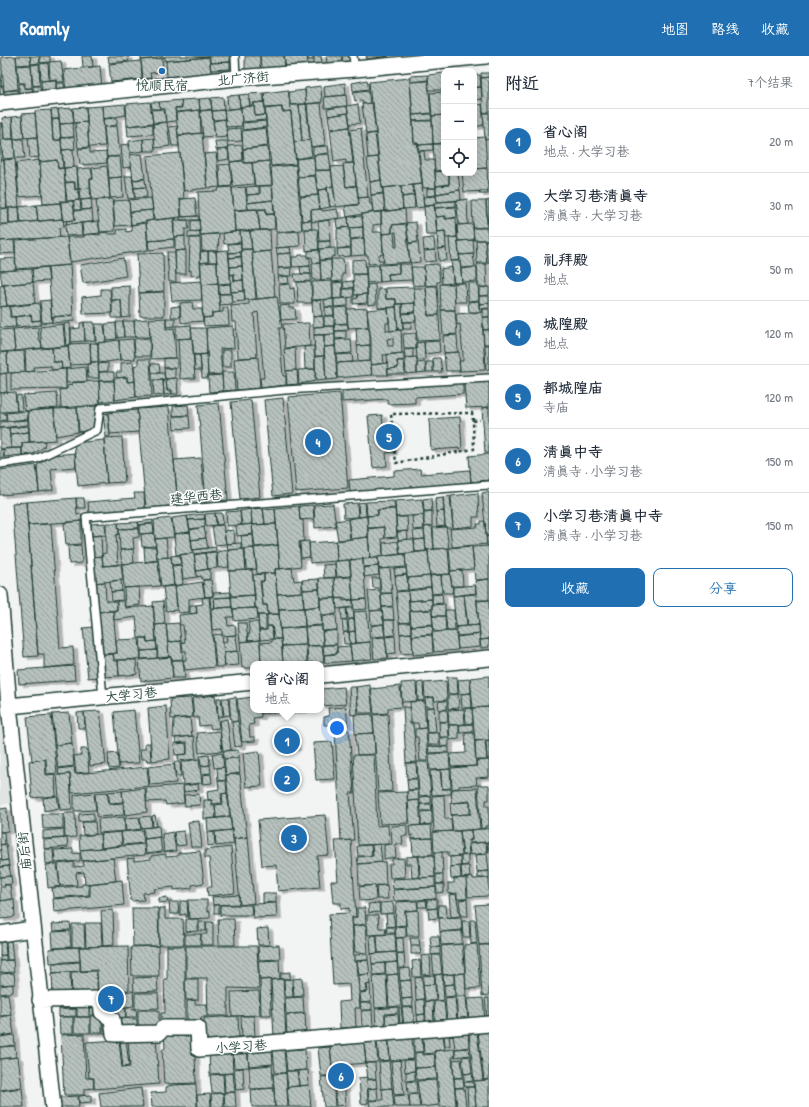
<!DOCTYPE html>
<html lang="zh">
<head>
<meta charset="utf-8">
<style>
  body { margin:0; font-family:"Patrick Hand","LXGW WenKai TC",sans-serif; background:#f6f6f7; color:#1f2937 }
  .controls { position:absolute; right:12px; top:12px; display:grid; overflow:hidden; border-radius:8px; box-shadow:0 2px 10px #0003 }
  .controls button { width:36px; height:36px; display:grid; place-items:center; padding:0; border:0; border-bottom:1px solid #e0e1e3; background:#fff; color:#1f2937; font:20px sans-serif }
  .you { position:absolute; left:337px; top:672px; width:14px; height:14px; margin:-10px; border:3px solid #fff; border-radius:50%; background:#1a73e8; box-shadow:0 0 0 6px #1a73e833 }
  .badge { display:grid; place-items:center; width:26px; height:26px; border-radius:50%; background:#1f6fb2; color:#fff; font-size:13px; font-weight:700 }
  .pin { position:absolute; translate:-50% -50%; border:2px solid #fff; box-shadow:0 1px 4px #0006 }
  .popup { position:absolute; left:250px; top:605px; width:74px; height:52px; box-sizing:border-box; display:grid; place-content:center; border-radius:8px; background:#fff; filter:drop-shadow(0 1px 3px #0005); font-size:13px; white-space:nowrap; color:#747a83 }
  .popup b { font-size:15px; color:#1f2937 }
  .popup::after { content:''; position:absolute; left:50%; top:100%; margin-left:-8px; border:8px solid transparent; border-top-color:#fff }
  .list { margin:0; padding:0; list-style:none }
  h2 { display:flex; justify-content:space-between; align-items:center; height:52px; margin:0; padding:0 16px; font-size:17px }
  h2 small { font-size:13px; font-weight:400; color:#747a83 }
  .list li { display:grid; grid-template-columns:26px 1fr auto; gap:12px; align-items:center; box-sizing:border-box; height:64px; padding:0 16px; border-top:1px solid #e0e1e3 }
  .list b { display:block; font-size:15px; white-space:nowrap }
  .list p { margin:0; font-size:13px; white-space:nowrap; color:#747a83 }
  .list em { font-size:13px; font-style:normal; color:#747a83 }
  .actions { display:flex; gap:8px; padding:12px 16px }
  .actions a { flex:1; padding:9px 0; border:1px solid #1f6fb2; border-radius:8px; text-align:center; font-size:14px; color:#1f6fb2 }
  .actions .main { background:#1f6fb2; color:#fff }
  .icon { flex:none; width:22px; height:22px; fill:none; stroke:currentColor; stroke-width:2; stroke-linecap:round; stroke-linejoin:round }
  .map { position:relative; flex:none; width:489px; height:1051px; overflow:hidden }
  header { display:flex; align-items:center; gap:24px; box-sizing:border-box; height:56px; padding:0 20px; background:#1f6fb2; color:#fff }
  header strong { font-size:19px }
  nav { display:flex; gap:22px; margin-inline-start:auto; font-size:14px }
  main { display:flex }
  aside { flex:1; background:#fff }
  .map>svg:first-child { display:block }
  .built { fill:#e0e4e3 }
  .building { fill:url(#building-back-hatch); stroke:#1f3d34; fill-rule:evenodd; filter:url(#shadow) }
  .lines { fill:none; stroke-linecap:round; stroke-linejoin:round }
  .lane-casing { stroke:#1f3d34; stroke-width:10 }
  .street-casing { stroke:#1f3d34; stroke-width:18 }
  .path { stroke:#1f3d34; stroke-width:2.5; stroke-dasharray:3 3; stroke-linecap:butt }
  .lane { stroke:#fff; stroke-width:7 }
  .street { stroke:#fff; stroke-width:15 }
  .poi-dot { fill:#1f6fb2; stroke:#fff; stroke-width:1.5 }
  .labels { text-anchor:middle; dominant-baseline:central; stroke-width:3; stroke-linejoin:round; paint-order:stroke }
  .street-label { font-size:13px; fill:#1f3d34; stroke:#fff }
  .poi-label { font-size:13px; fill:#1f3d34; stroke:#fff }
</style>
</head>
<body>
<header>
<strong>Roamly</strong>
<nav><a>地图</a><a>路线</a><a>收藏</a></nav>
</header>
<main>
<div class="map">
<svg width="489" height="1051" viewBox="0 0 489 1051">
  <defs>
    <pattern id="building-back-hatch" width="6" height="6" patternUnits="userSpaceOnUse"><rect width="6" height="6" fill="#b7c1bd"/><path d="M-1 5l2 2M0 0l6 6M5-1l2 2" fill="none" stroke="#949e9a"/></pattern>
    <filter id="shadow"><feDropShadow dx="4.5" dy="2.5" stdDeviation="0" flood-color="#0004"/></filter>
  </defs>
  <rect width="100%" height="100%" fill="#f2f3f3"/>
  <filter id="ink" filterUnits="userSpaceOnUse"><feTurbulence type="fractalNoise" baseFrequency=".025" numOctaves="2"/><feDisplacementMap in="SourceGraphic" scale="8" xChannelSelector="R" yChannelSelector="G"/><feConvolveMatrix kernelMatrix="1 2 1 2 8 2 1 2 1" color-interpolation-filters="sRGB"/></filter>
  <g filter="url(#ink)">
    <!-- built -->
    <path class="built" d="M0 616 11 747 0 749Z"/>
    <!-- building -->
    <path class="building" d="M16 0H30L31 8 17 9Z
      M16 0 18 33 4 35 1 1Z
      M30 0H39L40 7 31 8Z
      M40 0H50V6L40 7Z
      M82 0H92L93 11H83Z
      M108 0H128L129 5 109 7Z
      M141 0H164V2L141 4Z
      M165 0H209V1L165 5Z
      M210 0H230V6L210 7Z
      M245 0H260V13L245 14Z
      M260 0H284L285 11 261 12Z
      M284 0H307L308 11 286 13Z
      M308 0H313V4H308Z
      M314 0H321L322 8 314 9Z
      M326 0H341L342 7 327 8Z
      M342 0H351V6L343 7Z
      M366 0H389L367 3Z
      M209 1 211 17 167 21 166 5Z
      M162 2 163 16 150 17 151 22 143 23 141 4Z
      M61 5 64 26H56V23L50 24 49 6Z
      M141 5 142 23 111 26 109 8Z
      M230 6V13L211 14 210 7Z
      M48 7 49 24 41 25 40 8Z
      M39 8 40 29 33 30 31 9Z
      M31 9 32 32H25V27H19L17 10Z
      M100 10 102 34 66 38 64 14Z
      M0 11 2 30H0Z
      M444 17V34H429L428 19Z
      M481 17H489V21L481 22Z
      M428 19V24L410 26V20Z
      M474 19H480L481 31H474Z
      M489 21V56L483 57 481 22Z
      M410 22 414 87H417L422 128 382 132 373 47H371L369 26Z
      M56 24V38L42 39 41 25Z
      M367 24 369 33 353 35 352 27Z
      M428 25 431 57 413 59 410 26Z
      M24 27V33L32 32 33 40 19 41V28Z
      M56 27H64L65 37 57 38Z
      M345 27 346 39 325 41 324 30Z
      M0 30H3L4 42 0 41Z
      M33 30H40L41 39 34 40Z
      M321 30 322 46 306 48 305 32Z
      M481 31 482 43 474 44V32Z
      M18 34 19 41 4 42V35Z
      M288 34 291 55 283 56 282 51 265 52 264 37Z
      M305 34 306 48 290 49 289 36Z
      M368 34 370 47 363 48 362 44 355 45 353 36Z
      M444 36V59L432 60 430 37Z
      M264 37V46L253 47 254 50H250L249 38Z
      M248 38 250 50 240 51 239 39Z
      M239 39 240 52 228 53 227 40Z
      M346 39 347 50 325 52 324 41Z
      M223 41 224 54 212 55 211 42Z
      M210 42 212 53 200 55 199 43Z
      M199 43 200 54 176 56 175 52H182L181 44Z
      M181 44 182 51 175 52 176 65 166 66 165 53H160L159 46Z
      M150 46 153 67 127 70 126 48Z
      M151 46H159L160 53H152Z
      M264 46 265 59 255 60 254 47Z
      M321 47 325 89 311 91 307 48Z
      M372 47 376 77 366 78 362 48Z
      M125 48 126 59 103 63 102 50Z
      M299 48H306L310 84 302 85Z
      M358 48 360 67 350 68 347 50Z
      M482 48 484 69 474 71V49Z
      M290 49H299L302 85 294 86Z
      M102 50 105 90 89 91 86 51Z
      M254 50 255 60 265 59 266 64 242 66 241 51Z
      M347 50 348 57 328 60 327 53Z
      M86 51 87 66 74 67 73 52Z
      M282 51V56L291 55 296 108 271 110 265 53Z
      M72 52 74 67 60 68 58 53Z
      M241 52 242 70 226 71 224 54Z
      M58 53 59 63H52L51 54Z
      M164 53 166 66 153 67 151 54Z
      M51 54 53 85 61 84 63 112H58L57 104 39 106 35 55Z
      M200 54 201 77 178 79 176 57Z
      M212 54 215 80 203 81 200 55Z
      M224 54 225 63 213 64 212 55Z
      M35 57 37 81 24 82 22 58Z
      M348 57 350 71 330 73 328 60Z
      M483 57H489V83L485 84Z
      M431 58 432 64 413 65 412 59Z
      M444 59V87L433 88 432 60Z
      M22 60 24 82 14 83 12 61Z
      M12 61 13 83H4L2 62Z
      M117 62V69L104 71 103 63Z
      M59 63 61 84H53L52 64Z
      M225 63 227 81 215 82 213 65Z
      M266 65V71L243 74 242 67Z
      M413 65H432L433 88 418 89V87H414Z
      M87 66 89 91 78 92 75 67Z
      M167 66 170 90 155 92 153 68Z
      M0 67H3L4 83 0 84Z
      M73 67 74 81 61 82 60 68Z
      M153 68V78L128 80 127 70Z
      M117 70 120 100 107 101 104 71Z
      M177 70 179 90H172L169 71Z
      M349 71 353 107H346V104L334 106 330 74Z
      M241 72 242 85 228 86 227 73Z
      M266 72 268 90 243 93 242 75Z
      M361 72 368 141 358 142 350 74Z
      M202 77 207 132 184 135 178 80Z
      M375 77 378 101 368 102 366 79Z
      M37 81 39 101 30 102 28 82Z
      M74 81 75 93 62 94 61 82Z
      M485 81 487 112 474 113V82Z
      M154 82 155 95H144L143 83Z
      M14 83 15 102 3 103 1 84Z
      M14 83H23L25 102H15Z
      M143 83 144 95 130 97 129 85Z
      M310 84 312 100 296 103 294 86Z
      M0 85H1L3 104H0Z
      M215 85H227L228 93 216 94Z
      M129 88 131 111 123 112 121 89Z
      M433 88V94L419 95 418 89Z
      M433 88H444V114L435 115Z
      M242 89 243 104 230 106 228 90Z
      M328 90 329 97 313 99V91Z
      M268 91 269 105 244 107 243 93Z
      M90 92V97L106 96 107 107 80 109 78 93Z
      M73 93 74 111 64 112 62 94Z
      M228 93 229 103 218 105 217 94Z
      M419 95H424L425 104H434L436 132H423Z
      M180 97 184 143H180L181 161 154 164 147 100Z
      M216 97 220 131 208 132 204 98Z
      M142 98 145 122 133 124 130 99Z
      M329 98 331 114H315L314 99Z
      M107 101H120L122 121 109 122Z
      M314 101 315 119 298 121 296 103Z
      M378 101 381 124 370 126 367 102Z
      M15 103 19 151 7 152 4 104Z
      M0 104H4L7 152H0Z
      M39 104 42 139 19 141 16 107Z
      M57 104 58 113 64 112 66 145H60V147L43 148 40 106Z
      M243 105 244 107H252L254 128 233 130 230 106Z
      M269 105 272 129 255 130 252 107Z
      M354 107 356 129 346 131 343 108Z
      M230 108 232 130 220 131 219 109Z
      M296 109 302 174 276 176 271 111Z
      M107 110 110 142 92 144 90 123H93L92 112Z
      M343 110 346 131 357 130 359 148 336 151 331 111Z
      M77 111 78 133H75V126H65L64 112Z
      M91 112 93 123H90V132L79 133 77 113Z
      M487 112 488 135 464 136 462 117H474V113Z
      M331 114 333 130 327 131V133L318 134 315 115Z
      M444 115V117H449V128L436 130 435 116Z
      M449 117H458L460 134 436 138V130L449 129Z
      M125 120H132L135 142 128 143Z
      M315 120 318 139 300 140 298 121Z
      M122 121 123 141 110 142 109 122Z
      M145 123 146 131 134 132 133 124Z
      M381 124 383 137 371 139 370 126Z
      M74 126 75 134 78 133 79 144 67 145 65 127Z
      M422 128 424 151 416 152 413 129Z
      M413 129 414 139 402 141 401 130Z
      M259 130V138L247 139 246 131Z
      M260 130H272L273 144 247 147V139L260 138Z
      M333 130 336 150 330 151 327 131Z
      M401 130 403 153 385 155 383 132Z
      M146 131 147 141 135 142 134 132Z
      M232 131 235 176 200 179 198 136 218 135 219 132Z
      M245 131 248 153 234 154 232 132Z
      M90 132 91 143 80 144 79 133Z
      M427 132H436V139L427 140Z
      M327 133 330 151 320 153 318 134Z
      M460 134 461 144 437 146 436 138Z
      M479 135H488V138H479Z
      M383 138 385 155 373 156 371 139Z
      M318 139 320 153 311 154V164L302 165 300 141Z
      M414 139 415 152 403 153 402 141Z
      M436 140 437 147H434V149L424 150 423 141Z
      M369 141 370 148H372L373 156 347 161 345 150 359 149 358 142Z
      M151 142 153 154 130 156 129 144Z
      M195 142 197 160 182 161 180 143Z
      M91 143 92 153 82 154 81 144Z
      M112 143 115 175 100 176 96 144Z
      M467 143 468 168 459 169 456 145Z
      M80 144 81 154H75L73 145Z
      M129 144 131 169 115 170 113 145Z
      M273 144 274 158H266V153H248L247 147Z
      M489 144V171H488L486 145Z
      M73 145 75 164 63 165 60 146Z
      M456 145V150L435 152 434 147 438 146Z
      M472 145H486L487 171 473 172Z
      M61 147 62 163 38 165 36 149Z
      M36 149 38 165 21 167 19 151Z
      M434 149 437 179H426L424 151Z
      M19 151 20 167 9 168V152Z
      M456 151 457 161 446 163V160L436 161 435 152Z
      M8 152 9 168H0V153Z
      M92 153 93 166 67 168 66 165 75 164 74 155Z
      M257 153 260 174 235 175 234 155Z
      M266 153V159L274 158 275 173 260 174 258 154Z
      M321 153 322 155 337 153 339 162 312 166 311 154Z
      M405 153 406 167 392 169V177L382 178 381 156Z
      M152 154 153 164 131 169 130 156Z
      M381 156V168L373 169V176H382L383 198 379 199 378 201 379 204H383V207L368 208V199H365L362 158Z
      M199 160V164H180V161Z
      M362 160 363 171 349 172 348 161Z
      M445 160V163L456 162 457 181 446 182 445 175 437 176 436 161Z
      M348 161 349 171 337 172 336 163Z
      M176 162V164H173L174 183 148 185 146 165Z
      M63 163 64 171 59 172 60 181 0 185V169Z
      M174 164H188L189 173H185V180L174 181Z
      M199 164 200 175 191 176V165Z
      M311 164 312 173H302V165Z
      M329 164 330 185H319L318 166Z
      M98 165 100 177 83 179 82 167Z
      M416 166 418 186 409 187 406 167Z
      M81 167 82 179 66 180 65 168Z
      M146 167 148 194 70 206 67 181H84V179L90 178 100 179V177L108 176V178H117V174L126 173V176L132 175 131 169Z
      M406 168 410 206 384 208 382 178 392 177V169ZM394 176H396L397 191H395Z
      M473 168 474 184 458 185 457 169Z
      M349 171 351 191 337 193V173Z
      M363 171V182L350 183V172Z
      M473 172H487L488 184H474Z
      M305 173H317L319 193 306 195Z
      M270 174 271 195 252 196 250 175Z
      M200 175V181L188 182V176Z
      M240 175 241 186 224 188 223 177Z
      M240 175H250L252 193H241Z
      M299 175 300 190 276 192V177Z
      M445 175 446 192 438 193 437 176Z
      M219 178 218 195H202L201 179Z
      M185 180V194L175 195V181Z
      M67 181 70 209 16 213 15 184Z
      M457 181 460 204 451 205 449 182Z
      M190 182H200L201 219 191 220V214L189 215Z
      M364 182 365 199 351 200V184Z
      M434 182 435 194 424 195 423 183Z
      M174 183V191L149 194 148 185Z
      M14 184 15 197 0 198V185Z
      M473 184 474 198 459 199 458 185Z
      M476 184H485L487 207H477Z
      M485 184H489V207H487Z
      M330 185V192L319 193V186Z
      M418 186 420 206 410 207 408 188Z
      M241 187V196L229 197 228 188Z
      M290 191 291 197 277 198 276 192Z
      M335 192V200L331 201V203L320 204 319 193Z
      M351 192V200L338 201 337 193Z
      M446 192 447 204 439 205 438 193Z
      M252 193 256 243 245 244 241 194Z
      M186 194V218H176L175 195Z
      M228 194 231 227 218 228 216 195Z
      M319 194 320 207H313L312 201H308V195Z
      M435 194 436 205 425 206 424 195Z
      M208 195V206L200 207V196Z
      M208 195H216L217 206H209Z
      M271 195 275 241 257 243 252 197Z
      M167 196H175L176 226H169Z
      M241 196V200L229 202V197Z
      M163 197 164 235 139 237 137 198Z
      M291 197 292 211 278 212 277 198Z
      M473 198 475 211 461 212 459 199Z
      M299 199H307V202H310V210L292 211V201H298Z
      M241 201 242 210 230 211 229 202Z
      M15 202 16 214 0 215V203Z
      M123 202 126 220 83 227 80 209Z
      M331 203H343L345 218H342V225L332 226Z
      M365 203 366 218H352V204Z
      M331 204 332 223 321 224 320 205Z
      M451 205H460L462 227H454Z
      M217 206 218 227 202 229 200 207Z
      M320 207 321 224H313L312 208Z
      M399 208V217L388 218 389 225 380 226 379 209Z
      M399 208H411L412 224 389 225 388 218H399Z
      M438 208 440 226H437V229L426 230 424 209Z
      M477 208H486L487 231H478Z
      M70 209 73 259 52 261 48 211Z
      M379 209 380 226 367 227 366 210Z
      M242 210 243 224 234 225V218L230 219V211Z
      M310 210 311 218H301L300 211Z
      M47 211 49 225 33 226 32 213Z
      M411 211H424L425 229 413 230Z
      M452 211 453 227 442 228 441 213Z
      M477 211V225L462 226 461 213Z
      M278 212H291L292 220H278Z
      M32 213 33 226 2 229 0 215Z
      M234 218V225L243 224 244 235 231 236 230 219Z
      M294 218H311V225L295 226Z
      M366 218 367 238 354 239 353 219Z
      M288 220 289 227 279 228 278 221Z
      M201 225 202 244 172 245 170 227Z
      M332 225 333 243 312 244V226Z
      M353 225 354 231 344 233 343 226Z
      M33 226 35 247 7 250 4 229Z
      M297 226H311L312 247H298Z
      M343 226 342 242 333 243V227Z
      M218 227 220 256 212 257V261L203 262 201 229Z
      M454 227H465L466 246H455Z
      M468 227H478L479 244 468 245Z
      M230 228 231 237 219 238V229Z
      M290 228V233L294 232 295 248H280L279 229Z
      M375 228 376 248 368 249 367 229Z
      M440 228H454L455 254H441Z
      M4 229 7 250 0 251V230Z
      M130 230V261L122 262 121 244H111V231Z
      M426 230H437L439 259H428Z
      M414 231 415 247 396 248V243H386V232Z
      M489 231V239L479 240V232Z
      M414 232H426L428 260 439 259 440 284 417 285Z
      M101 233H110L112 257 83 258 82 241 101 239Z
      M343 233H354V241L343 242Z
      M378 233H385L386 243H396V251L378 252Z
      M244 235 245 245 232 246 231 236Z
      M164 236V260H140L139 237Z
      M219 238H231L232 248 220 249Z
      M367 238V247L353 248V243L358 242 357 239Z
      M479 240H489V247L479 248Z
      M277 241 282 272H279L283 320H286V329L261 332 260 322H264L258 256 254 257 257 301 238 302 236 266H232L231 250 249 248V244Z
      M348 242V250L334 251V243Z
      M333 243 334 251H325L324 244Z
      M50 244 52 266 42 267 40 245Z
      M112 244H121L122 262H112Z
      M321 244 322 260 313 261 312 245Z
      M479 245V253H482L483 256H469L468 246Z
      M192 246 193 253H202L203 265 181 267 180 247Z
      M39 247 41 264 32 265 31 259 11 261 10 251Z
      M415 247V256L402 257V248Z
      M489 247V252L480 253 479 248Z
      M396 248H402L403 274H398Z
      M289 249V252H295L296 263 281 264 280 250Z
      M10 250V261H15L16 271 0 272V251Z
      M180 250V261H171V251Z
      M325 251 333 252 334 259 325 260Z
      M347 251V267L335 268 334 252Z
      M396 251 398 274 390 275 388 252Z
      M223 252H228L229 269 204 270 203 262 212 261V257L223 256Z
      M367 252 368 271 348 272 347 253Z
      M388 252 389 267H386V275L401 274 402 297 383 299 384 307 371 309V285L367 254ZM393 282V290H388L387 283Z
      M483 253H489V261H483Z
      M441 254H455L457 278 443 279Z
      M482 256 485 314 460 315 459 305H463V299L460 268 457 269 456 258Z
      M415 257 416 265 403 266 402 258Z
      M31 259 32 265 41 264V269L16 271 15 261Z
      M73 259 74 265 52 267V261Z
      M323 260 324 270 313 271V261Z
      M324 260H334V270H324Z
      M483 261H489V273L483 274Z
      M166 262V273L174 272 176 302 151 303 149 263Z
      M166 262H175V270L166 271Z
      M149 263 150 281H135L134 264Z
      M123 265H134L135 281H124Z
      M84 266 85 285 71 286V273L80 272V267Z
      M84 266H94L95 284 85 285Z
      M116 266H123L124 281 117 282Z
      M403 266H411V273H403Z
      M70 267 71 288 66 290 64 268Z
      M116 267 117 283 106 284 105 268Z
      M309 267 310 290 285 292 283 268Z
      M63 268 65 290 42 292 40 271Z
      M95 268H104L106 286 96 287Z
      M334 268H348V274L335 275Z
      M191 269 192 282 176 283V270Z
      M233 270 234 292 220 293 222 318 208 319 206 272Z
      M334 270 335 278 314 279V271Z
      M38 271 39 285H41L42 292 15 295 13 273Z
      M368 271 370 278V289L357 290 356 272Z
      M191 272H206L207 298 194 299Z
      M13 273 15 295 0 296V274Z
      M483 274H489V288H484Z
      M335 275H346V282L335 283Z
      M416 277V293H404L403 278Z
      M335 278V290L324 291V279Z
      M314 279H324V300H315Z
      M457 279 458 296 444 297 443 280Z
      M150 282V300H135L134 283Z
      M192 282 195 322 180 323 178 283Z
      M133 283 135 303 120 304 119 284Z
      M351 283 352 297 336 298 335 284Z
      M119 284 120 304 99 307 98 287Z
      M439 285 440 296 425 298 424 286Z
      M424 286 425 304H417L416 287Z
      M90 287 91 308 70 309 68 288Z
      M90 287H98V306H91Z
      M489 288V313L486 314 485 289Z
      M370 289V305L358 306 357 290Z
      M68 290 70 312 62 313 61 306H54L52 292Z
      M314 290 315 313H305L304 291Z
      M335 290 337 323 326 324 324 291Z
      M52 292 53 306H61L62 313 52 314 51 310 33 311 34 315 26 316 25 294Z
      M295 292 296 314 286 315 284 293Z
      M413 293V301L405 302 404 294Z
      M222 294H231V311H222Z
      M24 295 25 316 8 317 7 296Z
      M7 296 8 317 0 318V297Z
      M459 296 460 315H446L444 297Z
      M404 297V304L397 305 398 312 388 313 387 299Z
      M207 298 208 322H202L200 299Z
      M352 298 353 306 337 307 336 299Z
      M194 299H200L201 314H195Z
      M324 300 326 324 316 325 315 301Z
      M258 301 260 332 237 334 234 303Z
      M417 301V317L406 318 405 302Z
      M164 302H177V312H164Z
      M433 302H440L442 316H434Z
      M138 303H150L152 340 136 341 134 310 138 309Z
      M370 305 372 319 337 322V307Z
      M397 305H404L405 318H388V313L398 312Z
      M91 306H98L99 322H88L87 308H91Z
      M133 306 135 325 128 326 127 321 117 322 116 316H121V307Z
      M425 306 426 316 417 317V307Z
      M426 306H433V316H426Z
      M108 307V315L99 316 98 308Z
      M387 307 388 319H372L371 309Z
      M151 308H159L160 317H152Z
      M86 311 87 326 66 327V313Z
      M164 312H175V322L165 323Z
      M66 313V333L11 334V317Z
      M315 313V325L299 328 298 314Z
      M297 314 298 328 287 329 286 315Z
      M99 316H114V324L99 325Z
      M222 316H234L235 334 223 335Z
      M6 317 7 336 0 337V318Z
      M152 317H164L165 324H152Z
      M222 319 223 335 209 336 208 320Z
      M127 321V326L135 325 136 341 115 344 114 322Z
      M177 322 178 338H172V334H167L166 323Z
      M163 324 164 339 154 340 153 325Z
      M163 324H166L167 335H171L172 338 164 339Z
      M99 325 100 346 97 349 61 352 60 334 67 333V330L72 329V326Z
      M99 325H114L115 344 100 346Z
      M489 325V351L466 352 464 327Z
      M463 326V338L415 341V347L388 348 387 343 342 346V334Z
      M15 336 17 355 0 356V337Z
      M57 337 58 352 25 355 23 339Z
      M340 337 348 432 296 436 288 341Z
      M21 339 22 354 17 355 16 340Z
      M283 342 292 438 273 440 264 344Z
      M251 344 260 441 240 443 231 346Z
      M219 347 228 444 206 446 198 349Z
      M188 349 189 359 173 360V350Z
      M97 350 94 373 79 376 77 351Z
      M169 351 178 449 146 453 137 353Z
      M489 351V397H485L482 352Z
      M77 352 78 376 56 380 54 353Z
      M54 353 56 384 30 386 28 355Z
      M137 354 139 376 110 378 108 357Z
      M27 355 28 363 7 365 6 357Z
      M0 357H6V364L0 365Z
      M108 357 110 380 106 381 103 358Z
      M382 359 383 370 391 369 393 396 386 397 387 410 373 412 368 360Z
      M173 360H189L190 372 174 373Z
      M460 361 462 392 431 394 429 363Z
      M28 364V369L0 372V366Z
      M28 370 29 376 10 378 9 372Z
      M0 372H9L11 392 0 393Z
      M29 376V386L22 387V392H11L10 378Z
      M122 381 125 426 107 427 104 382Z
      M104 384 107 427 78 430 74 387Z
      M45 385 44 391 33 398 22 399V387Z
      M22 392V399L4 401V393Z
      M3 393 4 401 0 402V394Z
      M75 397 76 411 51 413 53 434 39 436 37 409 54 399Z
      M489 398V424L471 426 469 400Z
      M201 402 205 447 178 449 174 404Z
      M36 409 39 436 0 439V414Z
      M420 413 421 418 470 414 471 427 350 436 349 424 394 420V415Z
      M489 436V479L486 480 482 437Z
      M134 437H144L145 453 89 457 88 446 135 442Z
      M478 437 479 461H473V470L453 472 451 440Z
      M450 440 453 472H447L445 470 443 441Z
      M443 441 444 455 436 456 435 442Z
      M76 442 77 459 82 458 81 465 28 469 26 446Z
      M76 442H84L85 452H77Z
      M431 442 432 455H424L423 443Z
      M422 443 424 459 396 461 395 445Z
      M394 445 395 452 377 454 378 459 367 460 366 446Z
      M26 446 38 600 24 601 12 447Z
      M365 446 366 460 359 461 358 447Z
      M357 447 358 461 344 462 343 448Z
      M333 448 336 470 315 472 314 449Z
      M313 449 314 463 300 464 299 450Z
      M299 450 300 464H303L304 485 299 486 301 510 280 513 275 452Z
      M263 452 265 468 252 469 251 453Z
      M275 452 276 468H265L263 453Z
      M251 453 252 468 242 469 240 455Z
      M395 453 397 481 385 482 384 471 368 472 367 460 378 459V454Z
      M240 455 241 469 227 470 226 456Z
      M432 455V470L424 471V456Z
      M444 455 445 470 437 471 436 456Z
      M215 457 216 469 206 470 205 458Z
      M215 457H222L223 468 217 469Z
      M204 458 205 463 188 464 187 460Z
      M423 459 424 473 413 474 412 460Z
      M187 460 190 476 174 478 172 462Z
      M367 460 368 481 351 483 348 463Z
      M396 461H407L408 475 397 476Z
      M171 462 174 481 155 483 154 464Z
      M205 463V471L190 473 188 464Z
      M348 463 350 483 338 484 335 465Z
      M153 464V467L139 469 138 466Z
      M81 465V488L66 489 64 467Z
      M481 465H485L487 488 452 491 450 473 478 471 477 468H481Z
      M138 466 139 472 119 473 118 467Z
      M105 467 106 479 92 480 91 468Z
      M106 467H118L119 478 116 479 118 509 103 510 102 498 106 497Z
      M51 468 60 592 73 591 74 609 44 612V598H38L28 469Z
      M153 468 154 477 139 478V469Z
      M252 468 253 478 237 480 236 470Z
      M276 468 278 489 255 491 252 469Z
      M223 469 226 488 215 489 212 470Z
      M432 470 434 493 426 494 424 471Z
      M204 471 206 482 191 484 190 474Z
      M384 471 385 482 382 483 383 500 370 502 368 473Z
      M446 471 449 492 434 493 433 472Z
      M139 472V481L133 482 134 493 120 494 119 473Z
      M234 474 235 487 226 488 224 475Z
      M424 474 425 483 414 484 413 475Z
      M407 475 408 483 398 484 397 476Z
      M190 476 193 497 176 499 174 478Z
      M154 477 156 490 142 491 141 478Z
      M101 479 102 500 93 501 92 480Z
      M253 479 254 492 242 493 241 480Z
      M486 480H489V489L487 490Z
      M368 481 370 502 337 505 336 485Z
      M166 482 168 501 157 502 155 483Z
      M206 482 208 492 192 494 191 484Z
      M414 483 415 496 400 498 398 484Z
      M425 483 426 495 415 496 414 484Z
      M309 485 310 501 301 502 300 486Z
      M336 485 337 505 310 507 309 487Z
      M398 485 400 498 383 500V487Z
      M241 487V493L228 494 227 488Z
      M81 489 82 507 69 508 68 490Z
      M278 489 280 513H275V517L257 518 254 492Z
      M472 490 474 513 451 515 449 492Z
      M489 490V523L475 524 472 491Z
      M144 491H156L157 504 145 506Z
      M216 491V495L194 498 193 494Z
      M254 492 257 513 246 514 245 493Z
      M448 492 450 518 430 519 428 495 426 494Z
      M133 493 134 507 122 508 120 494Z
      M244 493 246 514 229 515 228 494Z
      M228 494 229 511 218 512 217 496Z
      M428 495 430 520 407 522 405 498Z
      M216 496 217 512 208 513 205 497Z
      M194 497 197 521 183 523 180 499Z
      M205 497 208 513 196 515 194 499Z
      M405 498 406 511 379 513 378 501Z
      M179 499 181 508 172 509 171 500Z
      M102 500 103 510 121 508 123 524 94 527 93 501Z
      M171 501 174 529 161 531 158 502Z
      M378 502V510L363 511V503Z
      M363 503 366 543 353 544 350 504Z
      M349 504 351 520 337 521 335 505Z
      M158 505 160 530 124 532 122 508Z
      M335 508 336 521 324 522 323 509Z
      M181 509 183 528 174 530 172 510Z
      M378 510 379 519 364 521 363 512Z
      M292 512 294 525 302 524V536L277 538 275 513Z
      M390 512 392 537H381L379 513Z
      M406 512 407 518 395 520 394 513Z
      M210 513V523L202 524 201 520 197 521 196 515Z
      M252 514 255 539 231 540 229 515Z
      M462 514 463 530H452L450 515Z
      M275 517 279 558H268L267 549H263L261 526 264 525V518Z
      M264 518V525H260L263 549H267L268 559H258L257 552H255L253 519Z
      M450 518 453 537H443L441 519Z
      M407 519 408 534 396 535 395 520Z
      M441 519 442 537 432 538 430 520Z
      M430 520 431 531 408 534V522Z
      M351 521 353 544 336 542 334 522Z
      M319 522H334L336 542H320Z
      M372 522H379L380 532H373Z
      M319 523V533L303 534 302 524Z
      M489 523V544H477L475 525Z
      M121 524 122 535 111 536 110 525Z
      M203 524H211L213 540 205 541Z
      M105 526 106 545H116L117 554 96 556 93 527Z
      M202 526 205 541 189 543V556L178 557 175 530Z
      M475 529 476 537 453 540V531Z
      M175 530 177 554 166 555 163 531Z
      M139 531 140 549 125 551 124 532Z
      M425 531H431L432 543 409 545 408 535 425 533Z
      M319 533 320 550 304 552 303 534Z
      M380 534 382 554 370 555 368 535Z
      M122 535 123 544 112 545 111 536Z
      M408 535 410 566 399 567 396 536Z
      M231 536V541L214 542 215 552H211L210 541H213V537Z
      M302 536 304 552 279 553 277 538Z
      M392 537 393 550 382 551 381 538Z
      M442 538 443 547 432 548V539Z
      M476 538 479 569 468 570 464 539Z
      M255 539V552L232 553 231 541Z
      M464 539 467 570 456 571 453 540Z
      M209 541 215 611 185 614 183 604H186V595H183L182 587 185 586 183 569H180L179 559 197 557 196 549 203 548 202 542Z
      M231 541 232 551 215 552 214 542Z
      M336 542 337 558 321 559 320 543Z
      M342 542 343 545 353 544V551L337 553 336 543Z
      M366 543 367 553 354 554 353 544Z
      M432 543V553L410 555 409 545Z
      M489 544V583L480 584 477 545Z
      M117 545H124L125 552 153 550 156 585 147 586V582H138L136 561 114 564V555L117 554Z
      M163 545 165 568 155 569 153 546Z
      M445 548V560H432V549Z
      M190 549H196L197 557 190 558Z
      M320 550 322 569 305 570 304 552Z
      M232 551 234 561H227L228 570 235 569 236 579 222 580V573L212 574 211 553Z
      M382 551H393L394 564H383Z
      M257 552 258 563 234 565 233 553Z
      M304 552 305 570 280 573 279 553Z
      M346 552 347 563 342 564 341 553Z
      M347 552H353L354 563H348Z
      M382 554 384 568 371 569 370 555Z
      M432 554 433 568 411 570 410 555Z
      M445 554H454L455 575H447Z
      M113 555 117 597 102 598 98 556Z
      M367 555 370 586 356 587 354 556Z
      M279 558 281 583H274L272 570H267V559Z
      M258 559H266V574H259Z
      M336 559 337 574 322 575V560Z
      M432 560H445L446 575 434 576Z
      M354 563 355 575 349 576 348 564Z
      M342 564H347L348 576H343Z
      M384 564H394L395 579 385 580Z
      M248 566H258L260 584 248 585V578H250Z
      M179 567 181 585 168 586 166 568Z
      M238 567H246L248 585 240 586Z
      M399 567H410L412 577 400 578Z
      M166 568 169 601 158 602 155 569Z
      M383 568 385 580 372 581 371 570Z
      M433 569 432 578 412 580 411 570Z
      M479 569 480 578 457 580 456 571Z
      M272 570 273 583 260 584 259 574H267V571Z
      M322 570 323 589 307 590 305 571Z
      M94 571 98 621 88 622 83 572Z
      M305 571 306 589 282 590 280 573Z
      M337 574V588L324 589 322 576Z
      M355 575 356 587 350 588 349 576Z
      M456 575 458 594 434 596 432 576Z
      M349 576 350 588H344L343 577Z
      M412 577 413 597 401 598 400 578Z
      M222 578 225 611H216L213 579Z
      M480 578V591L458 593 457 581Z
      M236 579 238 595 224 596 223 586 227 585 226 580Z
      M432 579 433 597 413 599 412 580Z
      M395 580 396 597 387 598 385 581Z
      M385 581 388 602 374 603 372 582Z
      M140 582H146L147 586 156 585 157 594 141 595Z
      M139 583 141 603 114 604 113 598 117 597 116 584Z
      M272 583H281L283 608H261L260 587 272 586Z
      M489 583V591L481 592 480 584Z
      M260 584 261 608H253V612H242L240 586Z
      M181 585 183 603 172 604 171 601H169L168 586Z
      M370 586 372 603 352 605 350 588Z
      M306 589 307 607 283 608 282 590Z
      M323 589H337V597L324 599Z
      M307 590H322L324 606 308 607Z
      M350 590 352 605 325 607 324 599 337 598V591Z
      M157 594V602L141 603V595Z
      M238 595 239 609 225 610 224 597Z
      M113 598 114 605H118L119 620 104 621 102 599Z
      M171 601 173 622 141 625 139 604Z
      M118 604H136L137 618 119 620Z
      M172 604H183L185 622H173Z
      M74 610 75 624 19 628 18 614Z
      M489 620V651L473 652 470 622Z
      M447 621H457L458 638H448Z
      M470 623 471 637 459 638 458 624Z
      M446 625 447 644 435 645 434 641 425 642 424 627Z
      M416 626 417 645 402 646 401 627Z
      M423 626 424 645H418L417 627Z
      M370 629 373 657H359L356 631Z
      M400 630 402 651 388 652V657L374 658 371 633Z
      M344 631 346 648 321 650V633Z
      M349 631H356L358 658 351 659Z
      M471 637 472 652H462L461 638Z
      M458 638 459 652 448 653V639Z
      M215 639 219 672 211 673 210 669 199 670 198 661 194 662 192 642Z
      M236 641 238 665 231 666 229 642Z
      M253 641V654H260L261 661 253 662 254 668 249 669 250 681H255V685L242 686 237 643Z
      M434 641V651H426L425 642Z
      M191 642 193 661 171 663 170 643Z
      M217 642H221L223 660 218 661Z
      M222 642H228L230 659 224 660Z
      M424 645 426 672 419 673 418 667H411L410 646Z
      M440 645H447V653L439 654 438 647Z
      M166 650 170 703 152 705 148 652Z
      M346 651 348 670 330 671V669H324V661L329 660 328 652Z
      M403 651H410V668H413L417 706 406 707Z
      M434 651 436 676 427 677 426 652Z
      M489 651V684L475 685 472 652Z
      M465 652H472L473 667 466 668Z
      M464 653 465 668 449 669 448 654Z
      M134 654 139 707 119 708 114 656Z
      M261 654H303L261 658Z
      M439 654H447L448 665 439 666Z
      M100 655 106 708 90 710 84 656Z
      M84 656 85 672H78L77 657Z
      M69 657 72 687 55 689 52 658Z
      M372 658 374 677 355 678 354 659Z
      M388 658 392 735 378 736 373 659Z
      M51 659 57 717 47 718 46 703 32 705 27 661Z
      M190 662 192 680 173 682 174 663Z
      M227 663 231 694 223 695 219 665Z
      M238 665 242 690 235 691 232 666Z
      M439 666H448L449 681H440Z
      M473 668V676L460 677 459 669Z
      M449 669H459V683L450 684Z
      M426 672 428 705H420L418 681H415V673Z
      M349 674 354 737H350L354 784 341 785 335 675Z
      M220 675 222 695 199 697 197 677Z
      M294 677 296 692 280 693 278 679Z
      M374 677 375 698 357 699 355 678Z
      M427 677H439V689H428Z
      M465 677H474L476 710 451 711 450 698 466 697Z
      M194 680 196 703 178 705V699L187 698V686L176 687 175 682Z
      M440 682H449V690L441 691Z
      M485 684 487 704H476L475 685Z
      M489 684V703H487L486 685Z
      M332 686 335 723 316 724 313 687Z
      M72 687 74 710 58 712 55 689Z
      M145 687H150L151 705H147V703H141L140 693H145Z
      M186 687 187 698 175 699 174 688Z
      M428 690 449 691V696L429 697Z
      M81 693H87L89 716 76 717 74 700 81 699Z
      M238 694 239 701 224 703 223 695Z
      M259 695 262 730 246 731 243 697Z
      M117 697 119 712 109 713 108 698Z
      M222 697 224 711 214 712 212 698Z
      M449 697 450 713 430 714 429 698Z
      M209 699 210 709 201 710 200 700Z
      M353 699H374L377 770 388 769 389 788 358 789Z
      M238 702 240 717 226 719 224 703Z
      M45 703 46 719 55 718 56 740 32 742 29 705Z
      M199 703 202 727 183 729 181 706Z
      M489 704V721L476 722 477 729 459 730V732L452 733 451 712 477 710 476 705Z
      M174 706H180L181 720H176Z
      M417 706H428L431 739 419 740Z
      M406 707H416L417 722 407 723Z
      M174 708 176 727 150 729 148 711Z
      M210 709 211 717 202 718 201 710Z
      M74 711 75 718 147 711 149 730 72 737 70 718 59 719 58 713Z
      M224 711 226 724 218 725 217 712Z
      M450 713 451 732 442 733 441 714Z
      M440 714 442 733H451V738L432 739 430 715Z
      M70 718 72 753 60 754 57 719Z
      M211 718 212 727 203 728 202 719Z
      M240 718 247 781 233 783 226 719Z
      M407 723H417L418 733 408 734Z
      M218 725H226L227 737 221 738 222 747 213 748 212 744H208L207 735 219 733Z
      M198 728 199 734 184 736 183 730Z
      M183 729 184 747 166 749 165 745 147 746 146 732Z
      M478 729H489V744H486V750H489V770H485V773H481Z
      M145 732 147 756 125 759 122 735Z
      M477 732 480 773 453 775 451 759 471 758 470 745 451 747 452 733Z
      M418 734 419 744 408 745 407 735Z
      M122 735 123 746 110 747 108 736Z
      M107 736 109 748 123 747 124 759 97 761 95 737Z
      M407 736 408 767 380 768 378 737Z
      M94 737 96 754 74 755V739Z
      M227 737 230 760 216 762 215 749 223 748 222 738Z
      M199 738 200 749 185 750 184 739Z
      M444 739 445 763H451L452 775 434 776 432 740Z
      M57 740 59 752 44 755 43 742Z
      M431 740V747L420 748V741Z
      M204 744H211L212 749H215L216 762 204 763Z
      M419 744 421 769 410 770 408 745Z
      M470 746V758L451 759 450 747Z
      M420 748H431L432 755H421Z
      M7 752 8 775 0 776V753Z
      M432 755V768L421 769V756Z
      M64 757H75L76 781 65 782Z
      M94 757V765L79 766V758Z
      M42 758H63V772L43 773Z
      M155 759 157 770 153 771 152 760Z
      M325 759 329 799 317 800 320 831 278 835 276 809 262 810 258 764Z
      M151 760 152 771 141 772 140 761Z
      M124 761 125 775 99 777 98 763Z
      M139 761 141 773 126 775 125 762Z
      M230 761 232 774 208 776 207 763Z
      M199 765 202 791H191L188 766Z
      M82 766H95L96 778 83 779Z
      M407 769V780H402L403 788H395L396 801 384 803V789L392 788 391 770Z
      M431 769 432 782 412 783V779L410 780 409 770Z
      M159 770 160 781 145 783 143 772Z
      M489 772V786L470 787V784H472L471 774Z
      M64 773V782L43 783V775Z
      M142 774 144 787 123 789 121 776Z
      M232 774 234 788 216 790 215 776Z
      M471 774 472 784H469L468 788 469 799H463L460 775Z
      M184 775 186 789 176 790 174 776Z
      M460 775 462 800 448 801V796H434L433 776Z
      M0 776H4L5 788 0 789Z
      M121 776 122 789 102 792 100 778Z
      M173 776 176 795 164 796 162 778Z
      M214 776 215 789 208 790 207 777Z
      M100 778 101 792 80 794 79 780Z
      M160 781 162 796 146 798 144 783Z
      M248 781 254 847 240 849 234 783Z
      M67 782 68 791 44 793V784Z
      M432 782 433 798 413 800 412 783Z
      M351 784 356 861H352L354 906H357L360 952H355L356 971 340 972 339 946 350 945 349 928 333 929 329 858 349 857V852L341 853V847H333L331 825H338L335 785Z
      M486 786 487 797 470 799 469 788Z
      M487 786H489V796H488Z
      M6 788 8 804 2 805 0 789Z
      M144 788 145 799 82 805 80 794Z
      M380 788 382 806 358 808 357 801 373 800 372 789Z
      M371 789 372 800H358L357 790Z
      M231 791 235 837 208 840 207 831H212L209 802H205V794Z
      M45 793H53L54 807 46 808Z
      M73 793V798L80 797V805L55 807 54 794Z
      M200 795 204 827 192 829V832L174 834V831L154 833 155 836 143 837 144 844 131 845 127 803 134 802V805L151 803V800L166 798V801L178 800V797Z
      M442 796 443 818H435L434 797Z
      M487 798 489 815 477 816 475 799Z
      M434 799 435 821 420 822 419 800Z
      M468 799V809L461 810V800Z
      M418 800 419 821 412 822 411 808H406V801Z
      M460 800 461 810 450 811V801Z
      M0 802 2 805 8 804 9 810 0 811Z
      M113 802 116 825 85 828 84 816 76 817 77 829 60 830 58 808 74 806V811L84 810 83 805Z
      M404 802 405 821 390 822 389 808H392V803Z
      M385 806 386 829 359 830 358 808Z
      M57 808 60 830 48 832 46 809Z
      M9 810 11 820 0 821V811Z
      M460 810 461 822 451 823 450 811Z
      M461 810H469L470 821 462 822Z
      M489 815V822H478L477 816Z
      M443 818V828H436V819Z
      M11 820 12 828 0 829V821Z
      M435 821V831L393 833 392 823Z
      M473 821V823L489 822V840L468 841 467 822Z
      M466 822 467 843H457V837L448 838V827H454V823Z
      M122 824 124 849 54 856 53 843 90 840V828Z
      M82 828H89V839L53 842 52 832 82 830Z
      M436 828H444V836L437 837Z
      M4 829H10L12 843 0 845V831H5Z
      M375 829 376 844 360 845 359 831Z
      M387 829 388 843H377L376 830Z
      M436 831V843L394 845 393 834Z
      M263 837H276V846L263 847Z
      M456 838 460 860 451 861 449 839Z
      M239 839V848L213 849 212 841Z
      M167 841 168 846 159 847V842Z
      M14 843 15 860 11 862 0 863V845Z
      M437 843V852L428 853 427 844Z
      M467 843 468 860H461L459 844Z
      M188 844H207V856L210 855V862L189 863Z
      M426 844 427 851H418V845Z
      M180 845H187L188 861H186V858L180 859Z
      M417 845 418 854 405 855 406 869 395 870 396 846Z
      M169 846H178L179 858H170Z
      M393 846 394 857 380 858V847Z
      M276 847 277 861 253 862 252 848Z
      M379 847 380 856 369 857 368 848Z
      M489 848V888L479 889 475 849Z
      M214 849H219V857H214Z
      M220 849H251L252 859H220Z
      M438 849H446L447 861 439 862Z
      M132 852H158L159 890H133Z
      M159 852H165V863H183L184 889H159Z
      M357 852H365L366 868 353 870 352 862 357 861Z
      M437 852 438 862 429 863 428 853Z
      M113 854 114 889 103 890 101 855Z
      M418 854 419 880H407L405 855Z
      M393 857 395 870 387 871 386 858Z
      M367 859H378L379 872H385L386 878 368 879Z
      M461 861 462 874 440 876 439 862Z
      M186 863H198V875L186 876Z
      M218 863H234L235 889H219Z
      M470 864H475L477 887 471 888Z
      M462 865H469L470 881H463Z
      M199 866H206V875H199Z
      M206 866H213V889H201V878H207Z
      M70 867 71 874 53 875 52 868Z
      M85 867H101L102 890 86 891Z
      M72 868H84L85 891H72Z
      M366 869 368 897 355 896 353 870Z
      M406 870V881L396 882 395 871Z
      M386 871H395V877H387Z
      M268 872 269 889H258L257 873Z
      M70 875 71 891 53 892 52 876Z
      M462 875V888L441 889 440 876Z
      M185 878H201L200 889H185Z
      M395 878 396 896 378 897 377 879Z
      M376 879 378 897 371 898 370 880Z
      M430 880H439L440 891H431Z
      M396 882H403L404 897H397Z
      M410 882H419L420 889H411Z
      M11 884 13 904H7L6 885Z
      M0 885H5L6 899 0 900Z
      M462 888 465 917 443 919 441 890Z
      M477 888 480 932 466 933 464 889Z
      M279 889 280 903 259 904 258 890Z
      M479 889H489V939L482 940Z
      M128 890 129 934 98 936 97 914 81 915 79 891Z
      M158 890 159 920H132L131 891Z
      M167 890H185V971H165V963H161V957H165L164 923H167Z
      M186 890H257L259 933 228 932V960H208L207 922H186Z
      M411 890H420L421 898H411Z
      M79 891 80 905 50 907 49 893Z
      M440 891V898L431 899V892Z
      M396 896 397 906 372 908 371 898Z
      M404 897 405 912H398L397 898Z
      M368 898V904L355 905V899Z
      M6 899V904L0 905V900Z
      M430 899 431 918 422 919 421 900Z
      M432 899H440L442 918 434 919Z
      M13 904 14 916 0 917V905Z
      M279 904 280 923 260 924 258 905Z
      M368 904 370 918 359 919 357 905Z
      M420 904 421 921H413L412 905Z
      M80 906V915L53 917 52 908Z
      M397 906 398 918 386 919 385 907Z
      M385 907V918L373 919 372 908Z
      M410 912 411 924 400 925 399 913Z
      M96 915 98 939 72 940 71 916Z
      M70 916 71 940 53 941 52 917Z
      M290 916V923H281V917Z
      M14 917 15 928 0 929V918Z
      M465 917 466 940H456L454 918Z
      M369 918 370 928 366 929 367 935 360 936 359 919Z
      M398 918 403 970H400L399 950 389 951 387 919Z
      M442 918 444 944 437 945 435 919Z
      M454 918V928L444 929 443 919Z
      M386 919 388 951 375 952 373 920Z
      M434 919 435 928 423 929V920Z
      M157 921 158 935 134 936 133 922Z
      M422 921 424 943 416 944 415 922Z
      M302 922 303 940 294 941 293 923Z
      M185 923H198V944H186Z
      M270 923 271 959H261L260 924Z
      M283 923 286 981H274L271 924Z
      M284 923H292L293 941H285Z
      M411 924 412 942 402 943 400 925Z
      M13 928V936L0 938V930Z
      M370 928 371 946 361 947 360 937 368 936 367 929Z
      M435 928 436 945H425L423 929Z
      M454 928 455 940 445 941 444 929Z
      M133 935 134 950 104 953 103 937Z
      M259 935 260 959 232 960 231 936Z
      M135 937H158L159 952 135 953Z
      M8 938 11 959 0 960V939Z
      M466 940 468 964 458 965 456 941Z
      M303 941 304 957 286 958 285 942Z
      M455 941 457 965 447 966 445 942Z
      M412 942 413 951H402V943Z
      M483 942 485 963 469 964 467 943Z
      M485 942H489V961L487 962Z
      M424 943 425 958 417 959 416 944Z
      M195 944V948H207V961H201V970L187 971V945Z
      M433 945 434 966H426L425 946Z
      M434 945H444L446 964 435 965Z
      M89 946V961H77V953H60V947Z
      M91 947H100V959H90Z
      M360 947H372V954H361Z
      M398 951V957L385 958V972H376L375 953Z
      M413 951 414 969 404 970 402 952Z
      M113 952H125L126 961 113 962Z
      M126 952 136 953 137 961H126Z
      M59 953H76V960L59 961Z
      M138 954H159V973L138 972Z
      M372 954 373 970 362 971 361 955Z
      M305 957 306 979 287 981 286 959Z
      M398 958 399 970 386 971 385 959Z
      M425 958V968H418L417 959Z
      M11 959 14 978 0 980V961Z
      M91 960H102V977H91Z
      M238 960 239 983 205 984 204 962Z
      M241 960H254L255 982 242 983Z
      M59 961H73V978H60Z
      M74 961H90V977H74Z
      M103 962 110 977H103Z
      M115 962 137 963V973H115Z
      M194 972 196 1027 164 1028 162 994 165 992 164 975Z
      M489 975V1023L484 1024 478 976Z
      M477 976 483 1024 474 1025 469 977Z
      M468 977 469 991 455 993 453 978Z
      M84 978 86 1022H93L94 1032 84 1033V1039H64L61 979Z
      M449 978 450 990H445L444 979Z
      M14 979 15 989 0 991V981Z
      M443 979 445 993 434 995V997L424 998 423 981Z
      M422 981 423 996H414V982Z
      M156 982 159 1028 94 1033V1022H89L86 986 119 984 122 1012 130 1011 128 983Z
      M412 982 414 1003 390 1005 389 984Z
      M126 983 129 1010 123 1011 120 984Z
      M388 984 390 1004 379 1005 377 985Z
      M376 985 378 1006 366 1007 364 987Z
      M364 987 366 1007 332 1010 330 990Z
      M15 990 16 1001 0 1003V991Z
      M330 991 333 1020H321L318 992Z
      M469 992 470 999 455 1001V993Z
      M305 993 306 1014 287 1015 285 994Z
      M454 993 455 1001H452L456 1050 440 1051 435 995Z
      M272 994 273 1008 249 1010 248 996Z
      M273 994H284L286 1017H275Z
      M247 995 249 1011 234 1012 233 996Z
      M232 996 233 1017 210 1018 209 997Z
      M423 996V999L434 998 436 1011 415 1012V997Z
      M470 1000 472 1017 464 1018 462 1001Z
      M18 1001 22 1031 0 1034V1003Z
      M461 1003 463 1021 454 1022 453 1004Z
      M400 1004 404 1038 394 1039 391 1005Z
      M404 1004H414L415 1015 405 1016Z
      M389 1005 392 1032 381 1033 379 1006Z
      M366 1007H375L376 1023H368Z
      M272 1009 274 1032 250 1033 249 1011Z
      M436 1011 437 1023 416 1024 415 1012Z
      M243 1012 244 1033 236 1034 234 1013Z
      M308 1014 309 1029 299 1030 298 1015Z
      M286 1015H297L299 1030 288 1031Z
      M415 1015V1024L406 1025V1016Z
      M233 1017 235 1036H225L224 1018Z
      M286 1017 288 1051H275L273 1018Z
      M472 1017 473 1025 464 1026V1018Z
      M223 1018 224 1037H212L210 1019Z
      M333 1020 335 1051H324L321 1021Z
      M367 1021 368 1047 361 1048 359 1022Z
      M344 1022 346 1049 336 1050 334 1023Z
      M454 1022H463L464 1031 455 1032Z
      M376 1023 377 1032 368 1033 367 1024Z
      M436 1024 439 1049 421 1051 417 1025Z
      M489 1024V1051H476L474 1025Z
      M416 1025 417 1037H408L407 1026Z
      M464 1026H473L474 1031H465Z
      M196 1028 197 1051H152L151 1037 166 1036V1031L172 1029Z
      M309 1029 311 1051H289L287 1031Z
      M467 1031H474L476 1050 468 1051Z
      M22 1032 24 1051H0V1035Z
      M141 1032 143 1051H101L99 1037Z
      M274 1032 275 1051H252L251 1034Z
      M377 1032 378 1044H369L368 1033Z
      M392 1032 394 1051H370L369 1045 383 1044 382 1033Z
      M455 1032H464L466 1050 457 1051Z
      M235 1036 236 1051H225L224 1037Z
      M223 1037 224 1051H212L211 1038Z
      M210 1038 211 1051H198L197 1039Z
      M418 1038 420 1051H410L409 1039Z
      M91 1039V1046L79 1047V1040Z
      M408 1039 410 1051H395L394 1040Z
      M78 1040 79 1051H61L60 1041Z"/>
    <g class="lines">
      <!-- lane casing -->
      <g class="lane-casing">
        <path id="lane" d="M235 0 236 22
          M353 0 355 13
          M0 408 36 403 97 374 100 352 285 334 489 322
          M103 641 86 461 489 429"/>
      </g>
      <!-- street casing -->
      <g class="street-casing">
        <path id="street" d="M0 47 236 22 355 13 486 0
          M0 539 9 650 53 1051
          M321 619 489 602
          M9 650 253 626
          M0 878 32 873
          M40 944 101 943 102 956 112 963 114 978 159 977 163 972H198L199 993 489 968"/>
      </g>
      <!-- path -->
      <path class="path" d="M473 365 472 357 391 358 396 407 474 393 473 365 480 364"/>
      <!-- lane -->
      <use href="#lane" class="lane"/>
      <!-- street -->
      <use href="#street" class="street"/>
    </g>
  </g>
  <!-- markers -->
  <circle class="poi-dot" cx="162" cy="15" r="4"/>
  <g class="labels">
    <!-- street labels -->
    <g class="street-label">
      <text transform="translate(243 22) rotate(-5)">北广济街</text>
      <text transform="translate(196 440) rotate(-5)">建华西巷</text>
      <text transform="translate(131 638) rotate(-6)">大学习巷</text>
      <text transform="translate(24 795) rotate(-96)">庙后街</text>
      <text transform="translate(241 990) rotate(-4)">小学习巷</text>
    </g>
    <!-- poi labels -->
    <g class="poi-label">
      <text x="162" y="29">悦顺民宿</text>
    </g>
  </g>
</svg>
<div class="controls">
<button>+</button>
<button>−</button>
<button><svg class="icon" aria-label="locate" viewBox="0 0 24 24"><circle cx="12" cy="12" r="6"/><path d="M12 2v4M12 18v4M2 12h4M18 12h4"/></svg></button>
</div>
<div class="you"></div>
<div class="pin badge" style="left:287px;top:685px">1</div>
<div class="popup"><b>省心阁</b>地点</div>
<div class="pin badge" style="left:287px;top:723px">2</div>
<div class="pin badge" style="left:294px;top:782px">3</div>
<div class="pin badge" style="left:318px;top:386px">4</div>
<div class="pin badge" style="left:389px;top:381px">5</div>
<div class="pin badge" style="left:341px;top:1020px">6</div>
<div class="pin badge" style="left:111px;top:943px">7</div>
</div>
<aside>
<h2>附近<small>7个结果</small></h2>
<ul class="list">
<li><span class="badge">1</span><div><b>省心阁</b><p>地点 · 大学习巷</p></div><em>20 m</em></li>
<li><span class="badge">2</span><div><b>大学习巷清真寺</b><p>清真寺 · 大学习巷</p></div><em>30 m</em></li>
<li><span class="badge">3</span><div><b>礼拜殿</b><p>地点</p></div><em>50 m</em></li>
<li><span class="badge">4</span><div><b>城隍殿</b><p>地点</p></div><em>120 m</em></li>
<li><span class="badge">5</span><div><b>都城隍庙</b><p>寺庙</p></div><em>120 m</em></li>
<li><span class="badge">6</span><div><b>清真中寺</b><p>清真寺 · 小学习巷</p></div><em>150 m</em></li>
<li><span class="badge">7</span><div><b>小学习巷清真中寺</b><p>清真寺 · 小学习巷</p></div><em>150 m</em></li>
</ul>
<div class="actions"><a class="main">收藏</a><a>分享</a></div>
</aside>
</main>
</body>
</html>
